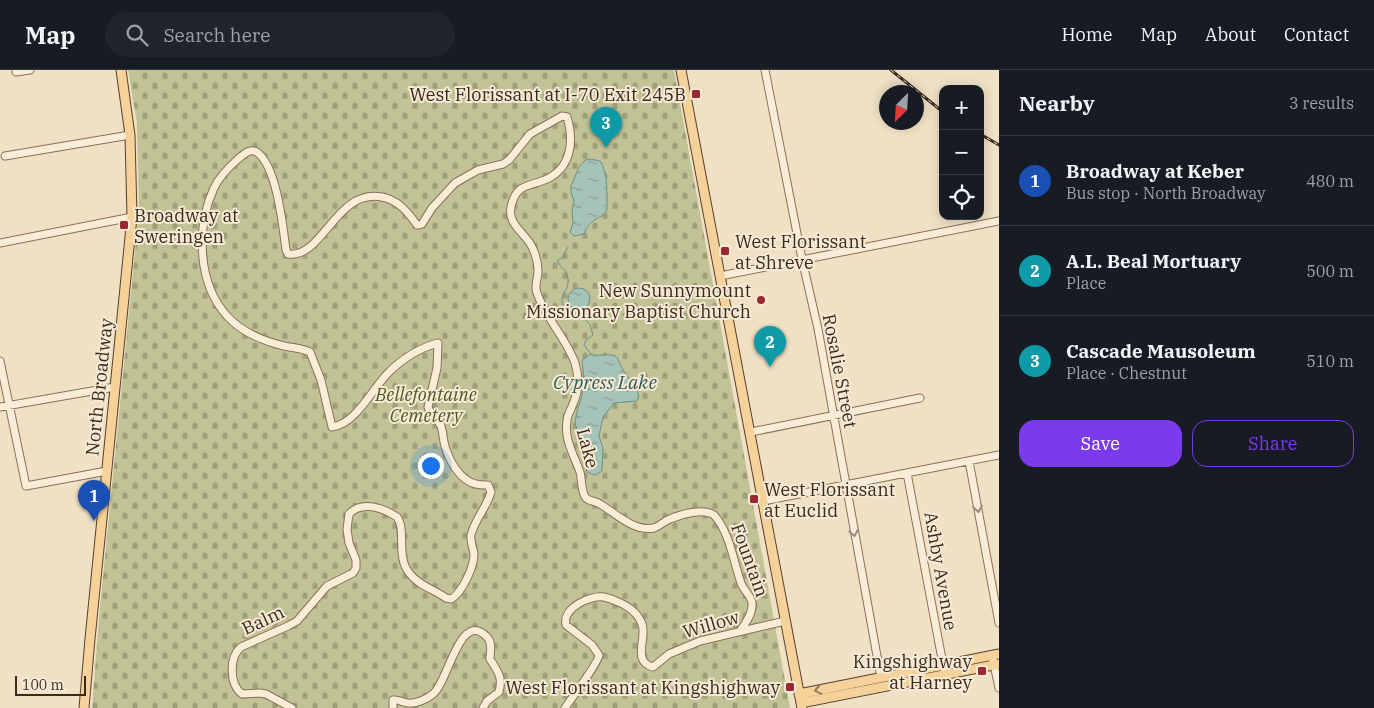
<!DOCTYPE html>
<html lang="en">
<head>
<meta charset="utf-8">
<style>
  body { margin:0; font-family:"IBM Plex Serif",serif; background:#20242c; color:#f1f3f6 }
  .controls { position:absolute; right:15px; top:15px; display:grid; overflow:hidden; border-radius:10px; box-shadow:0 2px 12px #0003 }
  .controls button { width:45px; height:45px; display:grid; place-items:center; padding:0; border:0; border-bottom:1px solid #363941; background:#171b24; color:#f1f3f6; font:25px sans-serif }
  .compass { position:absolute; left:879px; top:15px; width:45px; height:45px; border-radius:50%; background:#171b24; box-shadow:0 2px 12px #0003; rotate:204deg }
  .scale { position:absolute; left:15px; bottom:12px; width:71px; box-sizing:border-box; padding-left:5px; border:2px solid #3a2a1e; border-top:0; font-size:14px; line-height:18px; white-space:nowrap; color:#3a2a1e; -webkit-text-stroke:4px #f7ead4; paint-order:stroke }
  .you { position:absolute; left:430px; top:395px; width:18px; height:18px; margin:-12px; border:4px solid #fff; border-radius:50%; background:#1a73e8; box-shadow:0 0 0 8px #1a73e833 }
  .badge { display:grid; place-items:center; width:32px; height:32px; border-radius:50%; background:#7c3aed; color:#fff; font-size:16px; font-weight:700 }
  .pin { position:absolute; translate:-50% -41px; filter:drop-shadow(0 1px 2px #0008) }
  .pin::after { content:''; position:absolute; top:26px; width:18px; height:15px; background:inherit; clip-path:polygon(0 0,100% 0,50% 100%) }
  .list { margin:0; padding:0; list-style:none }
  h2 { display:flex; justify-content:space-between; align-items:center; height:65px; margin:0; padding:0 20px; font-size:21px }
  h2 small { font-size:16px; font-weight:400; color:#9ea1a6 }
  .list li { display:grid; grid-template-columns:32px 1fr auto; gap:15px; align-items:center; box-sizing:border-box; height:90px; padding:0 20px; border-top:1px solid #363941 }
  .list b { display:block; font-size:19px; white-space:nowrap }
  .list p { margin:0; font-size:16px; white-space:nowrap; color:#9ea1a6 }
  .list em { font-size:16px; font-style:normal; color:#9ea1a6 }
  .actions { display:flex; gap:10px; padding:15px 20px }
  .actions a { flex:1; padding:11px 0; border:1px solid #7c3aed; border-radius:15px; text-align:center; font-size:18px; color:#7c3aed }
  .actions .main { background:#7c3aed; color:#fff }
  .icon { flex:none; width:28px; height:28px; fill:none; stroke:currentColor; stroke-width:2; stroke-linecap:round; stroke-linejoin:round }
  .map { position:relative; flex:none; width:999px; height:638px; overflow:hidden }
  header { display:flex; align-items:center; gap:30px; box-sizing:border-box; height:70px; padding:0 25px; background:#171b24; border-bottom:1px solid #363941 }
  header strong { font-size:24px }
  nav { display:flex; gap:28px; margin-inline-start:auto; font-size:18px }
  .search { width:350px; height:45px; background:#20242c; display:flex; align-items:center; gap:12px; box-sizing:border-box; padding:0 18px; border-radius:28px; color:#9ea1a6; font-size:19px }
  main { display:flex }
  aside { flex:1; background:#171b24 }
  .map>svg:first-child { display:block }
  .cemetery { fill:url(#cemetery-stones) }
  .water { fill:url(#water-ripples); stroke:#6c9186 }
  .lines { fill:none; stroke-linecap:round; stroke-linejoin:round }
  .stream { stroke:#6c9186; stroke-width:1 }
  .minor-casing { stroke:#8b7059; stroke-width:9 }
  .major-casing { stroke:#593f2e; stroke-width:11 }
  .minor { stroke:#faedd7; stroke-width:7 }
  .major { stroke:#f4d29a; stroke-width:9 }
  .rail-casing { stroke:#3a2a1e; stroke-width:3 }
  .rail { stroke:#f7ead4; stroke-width:1; stroke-dasharray:4; stroke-linecap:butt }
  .oneway { stroke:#9a8c7a }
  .oneway2 { stroke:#977e5c }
  .poi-dot { fill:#9c2730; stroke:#f7ead4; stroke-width:2 }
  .labels { text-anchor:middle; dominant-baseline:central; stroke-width:4; stroke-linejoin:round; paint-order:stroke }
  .poi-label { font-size:18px; fill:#3a2a1e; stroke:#f7ead4; text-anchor:end }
  .street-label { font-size:18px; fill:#3a2a1e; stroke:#f7ead4 }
  .park-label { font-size:18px; font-style:italic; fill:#4e5824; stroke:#f7ead4 }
  .water-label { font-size:19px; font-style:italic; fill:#2d5b55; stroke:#f7ead4 }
</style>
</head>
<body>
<header>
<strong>Map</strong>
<div class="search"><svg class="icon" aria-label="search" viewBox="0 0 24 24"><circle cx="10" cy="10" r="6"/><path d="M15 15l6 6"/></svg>Search here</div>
<nav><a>Home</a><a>Map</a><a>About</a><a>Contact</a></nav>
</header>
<main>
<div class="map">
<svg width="999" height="638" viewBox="0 0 999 638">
  <defs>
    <pattern id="cemetery-stones" width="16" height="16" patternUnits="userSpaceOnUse" patternTransform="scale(1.25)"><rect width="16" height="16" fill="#c1c396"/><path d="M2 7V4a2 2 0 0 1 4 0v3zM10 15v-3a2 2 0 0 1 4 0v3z" fill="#9e9f7a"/></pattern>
    <pattern id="water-ripples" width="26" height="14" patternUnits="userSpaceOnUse" patternTransform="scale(1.25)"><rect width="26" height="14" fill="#a6c3b8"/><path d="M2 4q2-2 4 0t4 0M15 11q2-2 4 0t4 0" fill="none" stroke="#889f95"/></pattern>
  </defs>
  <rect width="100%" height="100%" fill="#f0e0c4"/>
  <!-- cemetery -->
  <path class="cemetery" d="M128 0H674L790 638H92L99 548 139 140 137 54Z"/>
  <!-- water -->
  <path class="water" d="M590 89 600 91C608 101 607 127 607 140 600 151 590 147 584 164L574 166 570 162 573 153 572 141 574 131 571 122V116L579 97 585 90Z
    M568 229a11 11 0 1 1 22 0a11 11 0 1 1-22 0Z
    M591 284C598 287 610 283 615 286 619 288 619 293 621 296 626 308 637 314 639 327L637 331 614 333 603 347 599 366 603 378 602 400 601 402 594 405 587 402 575 352 577 341 582 326 584 308 582 290Z"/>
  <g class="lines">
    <!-- stream -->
    <path class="stream" d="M568 177 562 188 557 191 562 198 566 201C567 205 569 209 568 213 568 218 564 221 563 225 558 237 571 246 582 246L590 255 593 265 586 270 584 275 591 284"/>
    <!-- minor casing -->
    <g class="minor-casing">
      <path id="minor" d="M765 0 802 189 818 259 881 608
        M16 2 30 0
        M5 86 130 65
        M0 173 132 147
        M720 206 999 151
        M0 291 26 416 107 401
        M0 337 115 317
        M751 362 920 328
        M969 391 999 553
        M907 403 945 605
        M763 431 999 385
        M992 585 999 618
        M292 638 266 624 259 623 242 624C229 614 229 587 241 577L288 556 297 551 327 516 353 503 356 498V490L349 473 347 459 349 444C362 430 383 438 397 447 407 460 395 487 410 504 418 515 435 520 446 528L451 529C462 523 474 497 474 484 473 478 470 471 471 465 475 449 487 437 491 422L488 415C484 415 479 415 476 414 460 411 449 390 445 376 443 369 443 362 441 356 438 349 431 346 428 337L437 298 438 273C419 278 402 289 388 303 372 319 356 354 332 357L321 310 310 282C302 278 293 278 284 276 263 271 243 263 228 247 197 214 196 157 214 118 219 107 229 97 238 89 244 84 251 77 258 83 277 98 283 157 286 180L288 184C323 189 336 118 382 127 398 130 408 142 417 155H419L422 154 432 138 455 113 478 100 503 94 509 90 530 64 562 46 567 47C574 70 572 97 547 109 529 117 516 113 511 137 507 155 527 164 533 179 536 186 538 193 538 201 538 208 534 216 537 223 545 247 567 270 575 293 579 306 579 321 573 334 571 340 567 345 567 351 564 370 574 385 580 402 582 409 581 423 586 428 589 431 595 431 600 434 615 443 634 462 654 458 660 456 664 451 670 449 681 444 704 438 714 445 730 463 733 490 741 513 743 520 751 525 752 533 753 543 746 553 740 561
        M393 638V630C399 629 403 633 408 633 416 634 427 629 433 624 448 613 460 538 487 567 493 573 490 582 490 589 498 602 503 607 499 622L487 631 483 638
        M565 638C571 629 599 592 599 585L592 575 566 555C562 538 590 525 604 527 613 529 626 535 632 540 638 545 643 553 643 560 644 574 634 592 653 597L669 584 700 571 785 551"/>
    </g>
    <!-- major casing -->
    <g class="major-casing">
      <path id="major" d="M681 0 802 638
        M799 624 999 584
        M801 633 999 594
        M84 638 90 569 132 147 130 65 121 0"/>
    </g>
    <!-- minor -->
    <use href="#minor" class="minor"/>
    <!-- major -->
    <use href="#major" class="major"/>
    <!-- rail casing -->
    <g class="rail-casing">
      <path id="rail" d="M891 0 943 42
        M980 64 999 75"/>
    </g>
    <!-- rail -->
    <use href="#rail" class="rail"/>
  </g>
  <!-- one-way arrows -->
  <defs><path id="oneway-chevron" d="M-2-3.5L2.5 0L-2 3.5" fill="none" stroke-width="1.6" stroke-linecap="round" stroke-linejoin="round" transform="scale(1.25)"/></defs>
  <g class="oneway">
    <use href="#oneway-chevron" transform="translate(978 439) rotate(80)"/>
    <use href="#oneway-chevron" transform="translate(854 463) rotate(79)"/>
  </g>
  <use class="oneway2" href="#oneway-chevron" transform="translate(818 620) rotate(169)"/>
  <!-- markers -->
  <g class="poi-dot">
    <rect x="691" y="19" width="10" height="10" rx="2.5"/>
    <rect x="119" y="150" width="10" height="10" rx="2.5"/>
    <rect x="720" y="176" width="10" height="10" rx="2.5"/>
    <circle cx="761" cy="230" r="5"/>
    <rect x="749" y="424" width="10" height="10" rx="2.5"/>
    <rect x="977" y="596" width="10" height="10" rx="2.5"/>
    <rect x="785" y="612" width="10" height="10" rx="2.5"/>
  </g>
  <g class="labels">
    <!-- poi labels -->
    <g class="poi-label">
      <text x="686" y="24">West Florissant at I-70 Exit 245B</text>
      <text x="134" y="145" text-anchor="start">Broadway at<tspan x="134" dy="21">Sweringen</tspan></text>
      <text x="735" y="171" text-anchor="start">West Florissant<tspan x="735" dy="21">at Shreve</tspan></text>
      <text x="751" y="220">New Sunnymount<tspan x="751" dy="21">Missionary Baptist Church</tspan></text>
      <text x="764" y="419" text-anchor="start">West Florissant<tspan x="764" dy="21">at Euclid</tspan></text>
      <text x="972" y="591">Kingshighway<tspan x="972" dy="21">at Harney</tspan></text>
      <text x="780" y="617">West Florissant at Kingshighway</text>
    </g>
    <!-- street labels -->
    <g class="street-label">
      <text transform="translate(840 301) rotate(79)">Rosalie Street</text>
      <text transform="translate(99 317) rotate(-84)">North Broadway</text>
      <text transform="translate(588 378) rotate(75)">Lake</text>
      <text transform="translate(750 490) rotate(70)">Fountain</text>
      <text transform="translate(941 501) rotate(80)">Ashby Avenue</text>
      <text transform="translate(263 550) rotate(-25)">Balm</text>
      <text transform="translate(711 554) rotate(-16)">Willow</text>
    </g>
    <!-- park labels -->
    <g class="park-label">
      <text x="426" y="324">Bellefontaine<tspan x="426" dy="21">Cemetery</tspan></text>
    </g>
    <!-- water labels -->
    <g class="water-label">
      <text x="605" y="312">Cypress Lake</text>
    </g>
  </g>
</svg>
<div class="controls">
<button>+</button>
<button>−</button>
<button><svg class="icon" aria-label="locate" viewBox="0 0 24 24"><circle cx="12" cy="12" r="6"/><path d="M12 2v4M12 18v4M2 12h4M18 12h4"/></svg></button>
</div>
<svg class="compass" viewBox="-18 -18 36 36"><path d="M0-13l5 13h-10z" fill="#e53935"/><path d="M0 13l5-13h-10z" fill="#9ea1a6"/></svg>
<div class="scale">100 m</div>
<div class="you"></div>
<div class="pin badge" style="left:94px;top:451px;background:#1a4fb4">1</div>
<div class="pin badge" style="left:770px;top:297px;background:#0f9aa8">2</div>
<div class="pin badge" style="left:606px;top:78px;background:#0f9aa8">3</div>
</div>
<aside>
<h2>Nearby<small>3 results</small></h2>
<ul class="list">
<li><span class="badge" style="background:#1a4fb4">1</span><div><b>Broadway at Keber</b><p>Bus stop · North Broadway</p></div><em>480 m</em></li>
<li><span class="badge" style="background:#0f9aa8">2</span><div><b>A.L. Beal Mortuary</b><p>Place</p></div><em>500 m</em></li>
<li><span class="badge" style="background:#0f9aa8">3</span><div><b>Cascade Mausoleum</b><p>Place · Chestnut</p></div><em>510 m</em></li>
</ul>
<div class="actions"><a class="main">Save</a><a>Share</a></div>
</aside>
</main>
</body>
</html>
